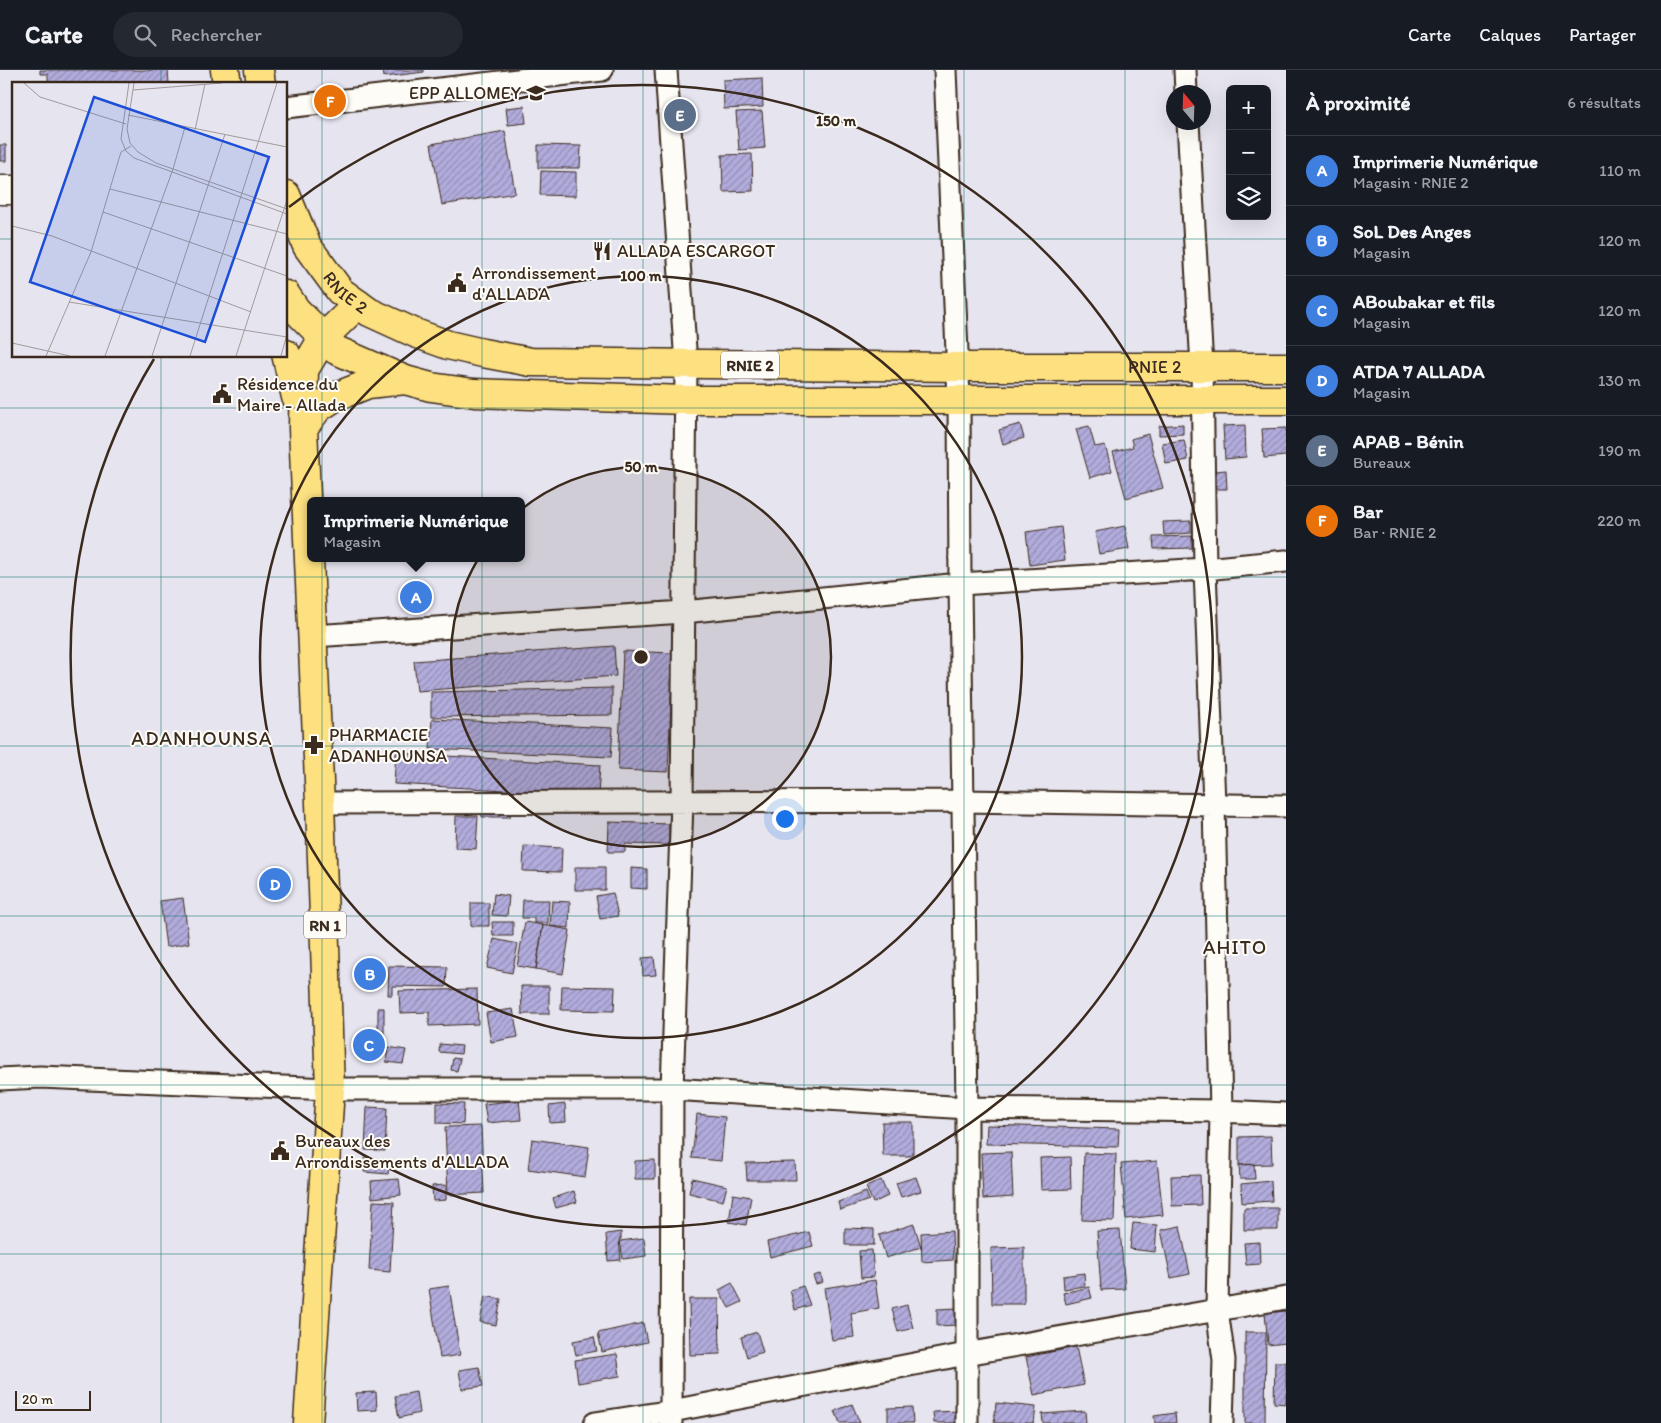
<!DOCTYPE html>
<html lang="fr">
<head>
<meta charset="utf-8">
<style>
  body { margin:0; font-family:Itim,sans-serif; background:#242831; color:#f1f3f6 }
  .controls { position:absolute; right:15px; top:15px; display:grid; overflow:hidden; border-radius:8px; box-shadow:0 5px 20px #0002 }
  .controls button { width:45px; height:45px; display:grid; place-items:center; padding:0; border:0; border-bottom:1px solid #363941; background:#171b24; color:#f1f3f6; font:25px sans-serif }
  .compass { position:absolute; left:1166px; top:15px; width:45px; height:45px; border-radius:50%; background:#171b24; box-shadow:0 5px 20px #0002; rotate:341deg }
  .scale { position:absolute; left:15px; bottom:12px; width:76px; box-sizing:border-box; padding-left:5px; border:2px solid #3b2a1e; border-top:0; font-size:14px; line-height:18px; white-space:nowrap; color:#3b2a1e; -webkit-text-stroke:4px #fdfcf7; paint-order:stroke }
  .you { position:absolute; left:784px; top:748px; width:18px; height:18px; margin:-12px; border:4px solid #fff; border-radius:50%; background:#1a73e8; box-shadow:0 0 0 8px #1a73e833 }
  .badge { display:grid; place-items:center; width:32px; height:32px; border-radius:50%; background:#9f9995; color:#fff; font-size:16px; font-weight:700 }
  .pin { position:absolute; translate:-50% -50%; border:2px solid #fff; box-shadow:0 1px 5px #0006 }
  .popup { position:absolute; left:307px; top:427px; width:218px; height:65px; box-sizing:border-box; display:grid; place-content:center; border-radius:8px; background:#171b24; filter:drop-shadow(0 1px 4px #0005); font-size:16px; white-space:nowrap; color:#9ea1a6 }
  .popup b { font-size:19px; color:#f1f3f6 }
  .popup::after { content:''; position:absolute; left:50%; top:100%; margin-left:-10px; border:10px solid transparent; border-top-color:#171b24 }
  .list { margin:0; padding:0; list-style:none }
  h2 { display:flex; justify-content:space-between; align-items:center; height:65px; margin:0; padding:0 20px; font-size:21px }
  h2 small { font-size:16px; font-weight:400; color:#9ea1a6 }
  .list li { display:grid; grid-template-columns:32px 1fr auto; gap:15px; align-items:center; box-sizing:border-box; height:70px; padding:0 20px; border-top:1px solid #363941 }
  .list b { display:block; font-size:19px; white-space:nowrap }
  .list p { margin:0; font-size:16px; white-space:nowrap; color:#9ea1a6 }
  .list em { font-size:16px; font-style:normal; color:#9ea1a6 }
  .icon { flex:none; width:28px; height:28px; fill:none; stroke:currentColor; stroke-width:2; stroke-linecap:round; stroke-linejoin:round }
  .map { position:relative; flex:none; width:1286px; height:1353px; overflow:hidden }
  header { display:flex; align-items:center; gap:30px; box-sizing:border-box; height:70px; padding:0 25px; background:#171b24; border-bottom:1px solid #363941 }
  header strong { font-size:24px }
  nav { display:flex; gap:28px; margin-inline-start:auto; font-size:18px }
  .search { width:350px; height:45px; background:#242831; display:flex; align-items:center; gap:12px; box-sizing:border-box; padding:0 18px; border-radius:28px; color:#9ea1a6; font-size:19px }
  main { display:flex }
  aside { flex:1; background:#171b24 }
  .map>svg:first-child { display:block }
  .building { fill:url(#building-hatch); stroke:#3b2a1e }
  .lines { fill:none; stroke-linecap:round; stroke-linejoin:round }
  .minor-casing { stroke:#3b2a1e; stroke-width:25 }
  .secondary-casing { stroke:#3b2a1e; stroke-width:31 }
  .primary-casing { stroke:#3b2a1e; stroke-width:31 }
  .trunk-casing { stroke:#3b2a1e; stroke-width:31 }
  .minor { stroke:#fdfcf7; stroke-width:21 }
  .secondary { stroke:#fdfcf7; stroke-width:28 }
  .primary { stroke:#fde080; stroke-width:28 }
  .trunk { stroke:#fde080; stroke-width:28 }
  .grid { fill:none; stroke:#0f766e; stroke-width:1; stroke-opacity:0.55 }
  .ring { fill:none; stroke:#3b2a1e; stroke-width:2.5 }
  .labels { text-anchor:middle; dominant-baseline:central; stroke-width:4; stroke-linejoin:round; paint-order:stroke }
  .shield { fill:#fdfcf7; stroke:#75695f; stroke-width:1 }
  .shield-label { font-size:16px; font-weight:bold; fill:#3b2a1e }
  .poi-label { font-size:18px; fill:#3b2a1e; stroke:#fdfcf7; text-anchor:start }
  .street-label { font-size:18px; fill:#3b2a1e; stroke:#fdfcf7 }
  .quarter-label { font-size:20px; letter-spacing:1px; fill:#3b2a1e; stroke:#fdfcf7 }
  .inset-road { fill:none; stroke:#a29a9b; stroke-width:1 }
  .view { fill:#1d4ed8; fill-opacity:0.15; stroke:#1d4ed8; stroke-width:2.5 }
  .inset-edge { fill:none; stroke:#3b2a1e; stroke-width:2.5 }
  .centre { fill:#3b2a1e; stroke:#fdfcf7; stroke-width:2.5 }
  .ring-label { font-size:15px; text-anchor:middle; font-weight:bold; fill:#3b2a1e; stroke:#fdfcf7; stroke-width:4; stroke-linejoin:round; paint-order:stroke }
</style>
</head>
<body>
<header>
<strong>Carte</strong>
<div class="search"><svg class="icon" aria-label="search" viewBox="0 0 24 24"><circle cx="10" cy="10" r="6"/><path d="M15 15l6 6"/></svg>Rechercher</div>
<nav><a>Carte</a><a>Calques</a><a>Partager</a></nav>
</header>
<main>
<div class="map">
<svg width="1286" height="1353" viewBox="0 0 1286 1353">
  <defs>
    <pattern id="building-hatch" width="6" height="6" patternUnits="userSpaceOnUse" patternTransform="scale(1.25)"><rect width="6" height="6" fill="#b2acdd"/><path d="M-1 1l2-2M0 6l6-6M5 7l2-2" fill="none" stroke="#928cb3"/></pattern>
  </defs>
  <rect width="100%" height="100%" fill="#e6e4ef"/>
  <filter id="ink" filterUnits="userSpaceOnUse"><feTurbulence type="fractalNoise" baseFrequency=".02" numOctaves="2"/><feDisplacementMap in="SourceGraphic" scale="10" xChannelSelector="R" yChannelSelector="G"/><feConvolveMatrix kernelMatrix="1 2 1 2 8 2 1 2 1" color-interpolation-filters="sRGB"/></filter>
  <g filter="url(#ink)">
    <!-- building -->
    <path class="building" d="M40 0H168L169 14H48V4H40Z
      M383 0H424V2L384 7Z
      M762 8 763 37 724 39 723 10Z
      M524 36 526 53 508 55 506 38Z
      M762 41 765 78 739 80 736 42Z
      M505 61 515 123 442 135 431 74Z
      M0 75H6V91H0Z
      M538 75 581 76 580 98H538Z
      M752 84 753 121 723 122 722 85Z
      M541 101 576 102V126L540 125Z
      M1020 354 1024 368 1003 374 999 360Z
      M1183 354V364L1159 365V356Z
      M1245 355 1246 387 1225 389 1223 356Z
      M1089 356 1095 377 1105 375 1112 401 1090 408 1076 359Z
      M1286 358V386L1264 388 1262 359Z
      M1148 364 1163 418 1126 428 1113 382 1133 377 1131 369Z
      M1184 370 1188 390 1166 394 1162 373Z
      M1226 400 1227 419H1216V401Z
      M1191 451V463L1164 465 1163 452Z
      M1125 456 1129 479 1099 484 1095 462Z
      M1061 457 1065 490 1030 495 1026 462Z
      M1192 466V478L1154 479 1153 467Z
      M614 576 616 606 417 621 414 591Z
      M623 581 673 583 668 702 618 700Z
      M612 618V645L431 647V622Z
      M432 649 613 658 611 687 430 679Z
      M396 683 600 695 598 725 394 714Z
      M482 740H511L510 747H482Z
      M456 746H478L476 779 455 778Z
      M609 752 669 754V775L625 774V782H608Z
      M524 776 562 778 561 802 523 801Z
      M575 797H605V820H575Z
      M631 798 647 799V819L631 818Z
      M613 823 618 846 600 849 596 826Z
      M494 824 509 826 507 846 492 845Z
      M183 828 189 873 166 877 160 831Z
      M523 830H549L548 853H534V848H522Z
      M552 831 570 832 569 858 550 856Z
      M471 833H489V856H471Z
      M492 852H513V866H493Z
      M525 852 543 855 536 899 517 896Z
      M543 855 570 860 563 904 536 899Z
      M494 869 518 874 512 903 487 898Z
      M654 887 656 905 643 906 642 888Z
      M389 896 447 897 446 917 392 916V925H388Z
      M521 916H549V944H522Z
      M562 916 615 917 614 941 561 940Z
      M477 919 478 954 429 956V942L400 943 399 921Z
      M378 938H384V968H378Z
      M513 939 518 967 491 972 486 943Z
      M440 974 462 976 461 984 439 982Z
      M388 977 406 980 403 994 386 992Z
      M453 988 460 989 457 1001 451 1000Z
      M519 1030 521 1050 487 1053 484 1034Z
      M437 1033 464 1034 463 1054 437 1053Z
      M565 1034 566 1052 550 1053 549 1036Z
      M367 1037 387 1038 385 1081 365 1080Z
      M697 1044 725 1047 721 1091 692 1088Z
      M882 1052H913V1086H883Z
      M987 1055 1119 1059 1118 1077 986 1074Z
      M481 1056 484 1123 448 1125 445 1057Z
      M1271 1066 1272 1094 1239 1095V1067Z
      M532 1069 589 1077 585 1107 528 1099Z
      M1011 1082 1013 1127 983 1129 981 1083Z
      M1084 1083 1116 1084 1114 1151 1082 1150Z
      M1070 1087 1071 1119 1041 1120 1040 1088Z
      M365 1088 390 1090 388 1104 364 1102Z
      M655 1090V1109H635V1091Z
      M1157 1091 1163 1145 1126 1149 1121 1094Z
      M795 1092 796 1110H747L746 1093Z
      M1254 1094 1255 1109H1240L1239 1095Z
      M1200 1105 1201 1135 1172 1136 1171 1106Z
      M916 1107 921 1121 901 1127 896 1113Z
      M692 1108 727 1116 723 1131 689 1123Z
      M399 1109 401 1125 372 1128 371 1111Z
      M881 1110 888 1126 873 1133 866 1117Z
      M1271 1111 1272 1131 1242 1133 1241 1114Z
      M446 1115V1130L433 1131 432 1116Z
      M574 1121 577 1132 556 1138 553 1128Z
      M866 1122 869 1130 840 1140 838 1132Z
      M733 1124 751 1127 746 1155 729 1152Z
      M373 1131 394 1132 390 1202 369 1200Z
      M1244 1138H1278V1160H1244Z
      M1133 1153 1157 1155 1155 1182 1130 1179Z
      M914 1154 921 1177 886 1188 879 1165Z
      M1180 1156 1190 1204 1171 1208 1161 1160Z
      M845 1158 874 1159V1175H845Z
      M1120 1160 1125 1219 1101 1220 1097 1161Z
      M952 1161 953 1190 922 1192 921 1163Z
      M621 1162V1169H619L621 1190 608 1191 606 1164Z
      M809 1162 813 1176 770 1187 767 1172Z
      M644 1168 646 1186 623 1189 620 1171Z
      M1259 1172 1260 1194 1246 1195 1244 1173Z
      M1024 1177V1234H992L991 1178Z
      M872 1180 874 1207 861 1208 859 1181Z
      M1084 1203 1085 1216 1064 1219 1063 1206Z
      M820 1204 823 1212 816 1214 813 1206Z
      M875 1210 879 1238 851 1243 854 1267 832 1270 824 1218Z
      M732 1213 742 1232 729 1238 719 1220Z
      M449 1216 460 1285 440 1288 429 1219Z
      M803 1216 810 1235 795 1240 790 1220Z
      M1089 1217 1092 1228 1066 1234 1063 1223Z
      M485 1226 501 1229 496 1255 480 1252Z
      M689 1229H719L720 1284 690 1285Z
      M907 1235 913 1258 898 1262 892 1239Z
      M958 1238 959 1255 937 1256V1239Z
      M1286 1241V1273L1268 1275 1265 1243Z
      M643 1253 647 1272 602 1282 598 1263Z
      M757 1262 763 1282 747 1287 741 1267Z
      M1245 1262H1266L1265 1353H1245Z
      M594 1267 597 1281 576 1285 573 1271Z
      M1076 1277 1084 1315 1034 1325 1026 1287Z
      M617 1284 620 1306 578 1313 575 1290Z
      M1275 1292H1286V1334L1274 1333Z
      M479 1297 483 1316 462 1319 459 1300Z
      M376 1322 377 1340 357 1341 356 1323Z
      M416 1322 419 1343 399 1348 395 1326Z
      M996 1333 1036 1337 1034 1353H994Z
      M852 1334 860 1353H840L835 1341Z
      M912 1337 913 1353H888V1338Z
      M961 1341V1353H934L933 1342Z
      M1085 1341 1086 1353H1043L1042 1344Z
      M1175 1343 1176 1353H1155L1154 1346Z"/>
    <g class="lines">
      <!-- minor casing -->
      <g class="minor-casing">
        <path id="minor" d="M666 0 686 294 682 732 672 1019 671 1353
          M945 0 959 329 960 514 967 1038V1353
          M1185 0 1186 22
          M286 37 602 0
          M1188 52 1202 297 1205 499 1214 734 1221 1041 1217 1240 1224 1290 1222 1353
          M313 566 684 542 960 514 1205 499 1286 491
          M320 733 963 731 1286 736
          M0 1009 40 1007 330 1019H672L967 1038 1221 1041 1286 1044
          M595 1353 672 1341 966 1284 1286 1228"/>
      </g>
      <!-- secondary casing -->
      <g class="secondary-casing">
        <path id="secondary" d="M0 120H14"/>
      </g>
      <!-- primary casing -->
      <g class="primary-casing">
        <path id="primary" d="M286 284 296 327
          M303 358 318 338 335 327 368 314 405 310
          M308 1353 330 1019 320 733 303 358 304 300 323 268 358 234"/>
      </g>
      <!-- trunk casing -->
      <g class="trunk-casing">
        <g id="trunk">
          <path d="M225 0 227 14"/>
          <path d="M259 0 261 14"/>
          <path id="s1" d="M286 125 307 176 340 221 369 242 415 263 448 275 483 283 531 292 957 297H1286"/>
          <path d="M286 225 296 240 336 280 405 310 431 317 474 323 686 330H1286"/>
        </g>
      </g>
      <!-- minor -->
      <use href="#minor" class="minor"/>
      <!-- secondary -->
      <use href="#secondary" class="secondary"/>
      <!-- primary -->
      <use href="#primary" class="primary"/>
      <!-- trunk -->
      <use href="#trunk" class="trunk"/>
    </g>
  </g>
  <!-- grid -->
  <path class="grid" d="M161 0V14M322 0V1353M482 0V1353M643 0V1353M804 0V1353M964 0V1353M1125 0V1353M0 169H14M286 169H1286M161 286V1353M0 338H1286M0 507H1286M0 676H1286M0 846H1286M0 1015H1286M0 1184H1286"/>
  <!-- distance rings -->
  <circle cx="641" cy="587" r="190" fill="#3b2a1e" fill-opacity=".12"/>
  <g class="ring">
    <circle cx="641" cy="587" r="190"/>
    <circle cx="641" cy="587" r="381"/>
    <path d="M289 137A571 571 0 1 1 154 289"/>
  </g>
  <!-- icons -->
  <defs>
    <g id="school-bare" transform="scale(1.5)"><path d="M0-5L7-2L0 1L-7-2ZM-4 1L0 2.5L4 1V4Q0 6-4 4Z" fill="#3b2a1e" stroke="#fdfcf7" stroke-width="2.5" paint-order="stroke"/></g>
    <g id="restaurant-bare" transform="scale(1.5)"><path d="M-5-6h1v4h1v-4h1v4h1v-4h1v5L-1.5 .5V6h-2V.5L-5-1ZM5-6V6H3V1.5H1.5Q1.5-4 5-6Z" fill="#3b2a1e" stroke="#fdfcf7" stroke-width="2.5" paint-order="stroke"/></g>
    <g id="civic-bare" transform="scale(1.5)"><path d="M-.6-6.5H3V-4.5H.6V-3L4-1V1h2V6H-6V1h2V-1L-.6-3ZM-1.2 2.5V6h2.4V2.5Z" fill="#3b2a1e" stroke="#fdfcf7" stroke-width="2.5" paint-order="stroke"/></g>
    <g id="pharmacy-bare" transform="scale(1.5)"><path d="M-2-6h4v4h4v4h-4v4h-4v-4h-4v-4h4Z" fill="#3b2a1e" stroke="#fdfcf7" stroke-width="2.5" paint-order="stroke"/></g>
  </defs>
  <g fill-rule="evenodd">
    <use href="#school-bare" x="536" y="23"/>
    <use href="#restaurant-bare" x="602" y="181"/>
    <use href="#civic-bare" x="457" y="213"/>
    <use href="#civic-bare" x="222" y="324"/>
    <use href="#pharmacy-bare" x="314" y="675"/>
    <use href="#civic-bare" x="280" y="1081"/>
  </g>
  <g class="labels">
    <!-- shield labels -->
    <g class="shield">
      <rect x="721" y="281.5" width="58" height="27" rx="4"/>
      <rect x="304" y="841.5" width="42" height="27" rx="4"/>
    </g>
    <g class="shield-label">
      <text x="750" y="295">RNIE 2</text>
      <text x="325" y="855">RN 1</text>
    </g>
    <!-- poi labels -->
    <g class="poi-label">
      <text x="521" y="23" text-anchor="end">EPP ALLOMEY</text>
      <text x="617" y="181">ALLADA ESCARGOT</text>
      <text x="472" y="203">Arrondissement<tspan x="472" dy="21">d'ALLADA</tspan></text>
      <text x="237" y="314">Résidence du<tspan x="237" dy="21">Maire - Allada</tspan></text>
      <text x="329" y="665">PHARMACIE<tspan x="329" dy="21">ADANHOUNSA</tspan></text>
      <text x="295" y="1071">Bureaux des<tspan x="295" dy="21">Arrondissements d'ALLADA</tspan></text>
    </g>
    <!-- street labels -->
    <g class="street-label">
      <text stroke="none"><textPath href="#s1" startOffset="116">RNIE 2</textPath></text>
      <text stroke="none"><textPath href="#s1" startOffset="941">RNIE 2</textPath></text>
    </g>
    <!-- quarter labels -->
    <g class="quarter-label">
      <text x="202" y="668">ADANHOUNSA</text>
      <text x="1235" y="877">AHITO</text>
    </g>
  </g>
  <!-- overview -->
  <g transform="translate(12 12)">
    <rect width="275" height="275" fill="#e6e4ef"/>
    <path class="inset-road" d="M12 1 28 15 114 42M117 1 109 57 114 69 122 76 275 132M122 1 115 47 118 61 126 70 144 81 275 127M121 8 210 1M116 33 275 65M183 48 193 2M98 107 275 152M91 130 275 194M0 144 40 154 239 230M57 220 275 255M0 261 58 274M34 274 79 170 109 70 119 64M93 274 161 87 173 45M140 274 213 52M178 274 265 1M224 274 275 118M269 274 275 252"/>
    <path class="view" d="M82 15 257 75 193 260 18 200Z"/>
    <rect width="275" height="275" class="inset-edge"/>
  </g>
  <circle cx="641" cy="587" r="8" class="centre"/>
  <g class="ring-label">
    <text x="836" y="56">150 m</text>
    <text x="641" y="211">100 m</text>
    <text x="641" y="402">50 m</text>
  </g>
</svg>
<div class="controls">
<button>+</button>
<button>−</button>
<button><svg class="icon" aria-label="layers" viewBox="0 0 24 24"><path d="M12 4l9 5-9 5-9-5zM3 14l9 5 9-5"/></svg></button>
</div>
<svg class="compass" viewBox="-18 -18 36 36"><path d="M0-13l5 13h-10z" fill="#e53935"/><path d="M0 13l5-13h-10z" fill="#9ea1a6"/></svg>
<div class="scale">20 m</div>
<div class="you"></div>
<div class="pin badge" style="left:416px;top:527px;background:#3f7fe0">A</div>
<div class="popup"><b>Imprimerie Numérique</b>Magasin</div>
<div class="pin badge" style="left:370px;top:904px;background:#3f7fe0">B</div>
<div class="pin badge" style="left:369px;top:975px;background:#3f7fe0">C</div>
<div class="pin badge" style="left:275px;top:814px;background:#3f7fe0">D</div>
<div class="pin badge" style="left:680px;top:45px;background:#5c6f8a">E</div>
<div class="pin badge" style="left:330px;top:31px;background:#e8710a">F</div>
</div>
<aside>
<h2>À proximité<small>6 résultats</small></h2>
<ul class="list">
<li><span class="badge" style="background:#3f7fe0">A</span><div><b>Imprimerie Numérique</b><p>Magasin · RNIE 2</p></div><em>110 m</em></li>
<li><span class="badge" style="background:#3f7fe0">B</span><div><b>SoL Des Anges</b><p>Magasin</p></div><em>120 m</em></li>
<li><span class="badge" style="background:#3f7fe0">C</span><div><b>ABoubakar et fils</b><p>Magasin</p></div><em>120 m</em></li>
<li><span class="badge" style="background:#3f7fe0">D</span><div><b>ATDA 7 ALLADA</b><p>Magasin</p></div><em>130 m</em></li>
<li><span class="badge" style="background:#5c6f8a">E</span><div><b>APAB - Bénin</b><p>Bureaux</p></div><em>190 m</em></li>
<li><span class="badge" style="background:#e8710a">F</span><div><b>Bar</b><p>Bar · RNIE 2</p></div><em>220 m</em></li>
</ul>
</aside>
</main>
</body>
</html>
